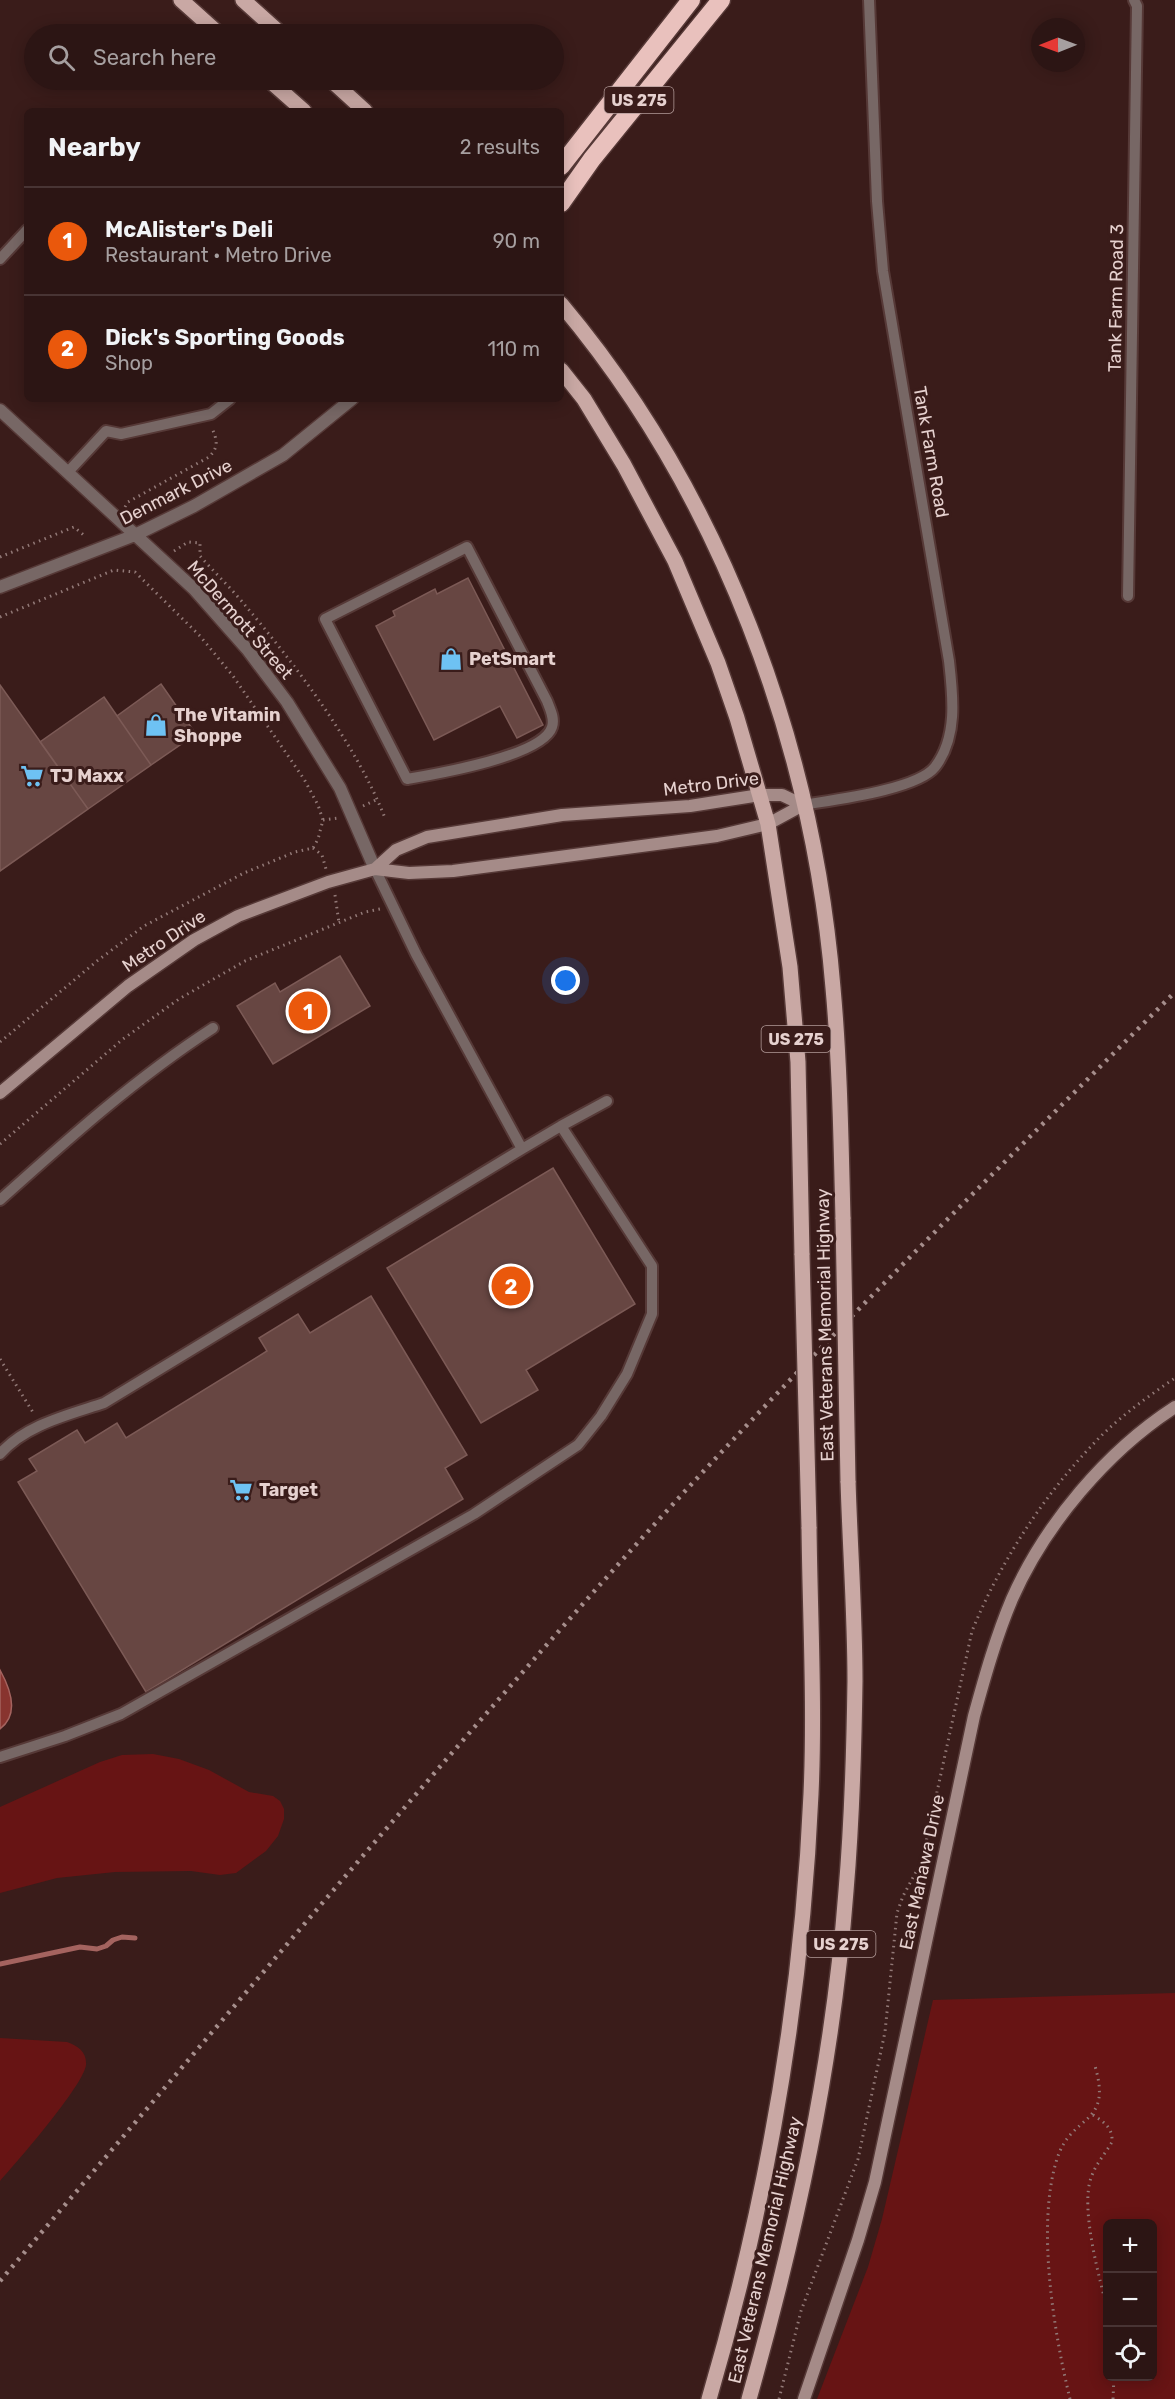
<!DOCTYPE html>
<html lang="en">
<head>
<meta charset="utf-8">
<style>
  body { margin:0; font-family:Rubik,sans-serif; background:#341e1d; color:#f1f3f6 }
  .controls { position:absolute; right:18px; bottom:18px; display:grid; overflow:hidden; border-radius:9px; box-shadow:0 3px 15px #0003 }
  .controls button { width:54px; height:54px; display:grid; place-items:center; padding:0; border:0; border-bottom:2px solid #483434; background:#2c1514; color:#f1f3f6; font:30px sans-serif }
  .compass { position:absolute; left:1031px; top:18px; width:54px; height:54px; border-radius:50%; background:#2c1514; box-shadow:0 3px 15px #0003; rotate:269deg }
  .you { position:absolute; left:566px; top:981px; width:21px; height:21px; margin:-15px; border:4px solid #fff; border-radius:50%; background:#1a73e8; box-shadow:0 0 0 9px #1a73e833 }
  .badge { display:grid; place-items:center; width:39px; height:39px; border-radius:50%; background:#ea580c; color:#fff; font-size:20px; font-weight:700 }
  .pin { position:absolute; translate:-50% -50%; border:3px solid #fff; box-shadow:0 2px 6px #0006 }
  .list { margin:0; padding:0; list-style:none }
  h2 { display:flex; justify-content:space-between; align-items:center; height:78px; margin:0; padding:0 24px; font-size:26px }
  h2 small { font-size:20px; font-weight:400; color:#a69fa0 }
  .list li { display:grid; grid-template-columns:39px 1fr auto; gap:18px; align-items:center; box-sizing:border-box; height:108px; padding:0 24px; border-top:2px solid #483434 }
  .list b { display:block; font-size:22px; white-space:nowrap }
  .list p { margin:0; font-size:20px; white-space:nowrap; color:#a69fa0 }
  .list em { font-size:20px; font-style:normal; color:#a69fa0 }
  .icon { flex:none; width:33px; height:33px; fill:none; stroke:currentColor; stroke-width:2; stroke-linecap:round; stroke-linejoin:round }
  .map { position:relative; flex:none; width:1175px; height:2399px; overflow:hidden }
  .search { position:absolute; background:#2c1514; box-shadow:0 3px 15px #0003; left:24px; top:24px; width:540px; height:66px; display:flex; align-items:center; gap:15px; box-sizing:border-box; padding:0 21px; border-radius:33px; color:#a69fa0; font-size:22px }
  .panel { position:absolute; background:#2c1514; box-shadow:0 3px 15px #0003; left:24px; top:108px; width:540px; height:294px; border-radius:9px }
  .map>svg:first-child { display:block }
  .green { fill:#671414; fill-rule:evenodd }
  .water { fill:#88342f; stroke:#a4635f; stroke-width:1.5 }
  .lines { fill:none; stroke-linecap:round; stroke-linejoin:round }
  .stream { stroke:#a4635f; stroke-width:5 }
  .building { fill:#674642; stroke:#7c5a56; stroke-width:1.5 }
  .lane-casing { stroke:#563937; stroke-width:14 }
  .street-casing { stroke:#563937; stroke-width:15 }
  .secondary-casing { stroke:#563937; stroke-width:15 }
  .primary-casing { stroke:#563937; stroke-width:18 }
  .highway-casing { stroke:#563937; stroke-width:21 }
  .path { stroke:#927977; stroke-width:3; stroke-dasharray:1.5 4.5; stroke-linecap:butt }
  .lane { stroke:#776765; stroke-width:10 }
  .street { stroke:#776765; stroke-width:12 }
  .secondary { stroke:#a58b88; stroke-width:12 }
  .primary { stroke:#c9a8a4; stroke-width:15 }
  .highway { stroke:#e9c1bd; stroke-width:18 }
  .rail { stroke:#a68e8c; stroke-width:4.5; stroke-dasharray:3 6; stroke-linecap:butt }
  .primary-bridge-casing { stroke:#563937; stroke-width:18; stroke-linecap:butt }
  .primary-bridge { stroke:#c9a8a4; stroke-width:15 }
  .labels { text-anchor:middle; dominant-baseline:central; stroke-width:6; stroke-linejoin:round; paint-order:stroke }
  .shield { fill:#3a1c1a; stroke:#b29b99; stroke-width:1.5 }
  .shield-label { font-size:16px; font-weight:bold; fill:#e6d1cf }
  .street-label { font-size:18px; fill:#e6d1cf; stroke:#3a1c1a }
  .poi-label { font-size:18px; font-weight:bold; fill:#e6d1cf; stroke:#3a1c1a; text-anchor:start }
</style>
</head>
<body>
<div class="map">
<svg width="1175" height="2399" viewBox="0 0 1175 2399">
  <rect width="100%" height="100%" fill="#3a1c1a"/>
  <!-- green -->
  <path class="green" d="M153 1754 179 1759 209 1770 249 1792 273 1796 280 1801 284 1809V1819L278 1836 266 1851 236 1873 220 1875 191 1871 115 1872 57 1878 0 1893V1807L100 1762 122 1755Z
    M1175 1993V2399H817L868 2267 882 2219 933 2000ZM1108 2224H1152V2376H1108Z
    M0 2038 67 2042C78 2046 87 2052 86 2065 83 2086 17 2162 0 2181Z"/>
  <!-- water -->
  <path class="water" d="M0 1670C10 1688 20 1714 0 1729Z"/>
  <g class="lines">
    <!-- stream -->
    <path class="stream" d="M0 1964 80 1947 97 1949 106 1946 113 1940 122 1937 135 1938"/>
  </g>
  <!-- building -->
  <path class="building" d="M468 578 543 725 517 738 500 706 434 740 376 626 395 616 393 611 435 589 437 594Z
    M161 684 196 734 151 765 117 716Z
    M0 685 88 809 0 871Z
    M104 697 151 765 88 809 40 742Z
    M340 956 370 1006 273 1064 237 1006 275 983 280 992Z
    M553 1168 635 1304 526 1370 538 1390 481 1423 387 1268Z
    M371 1296 467 1455 445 1468 463 1499 146 1692 18 1482 37 1471 29 1459 77 1430 85 1443 117 1423 126 1438 267 1351 259 1338 298 1314 310 1333Z"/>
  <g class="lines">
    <!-- lane casing -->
    <g class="lane-casing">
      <path id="lane" d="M0 259 27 230
        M68 472 106 431 121 434 211 414 230 399
        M467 547 547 701C550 709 555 718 552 727 543 756 436 774 407 779L325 619Z
        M1128 596 1137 6 1134 0
        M803 805C832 800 917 790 935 767 958 737 953 696 949 661L883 271 877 201 869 0
        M561 1126 607 1101
        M0 1200C68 1139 136 1078 213 1028
        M0 1454C25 1425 68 1415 104 1403L522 1149
        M0 1757 65 1736 121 1714 474 1514 578 1445 601 1416 627 1374 652 1314V1266L561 1126 522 1149 416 954 375 869"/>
    </g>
    <!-- street casing -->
    <g class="street-casing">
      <path id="street" d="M0 410 194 589 247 649 287 702 340 788 375 869
        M0 587 135 535 194 506 283 455 352 399"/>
    </g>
    <!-- secondary casing -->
    <g class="secondary-casing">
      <path id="secondary" d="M375 869 396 850 427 837 562 815 690 806 760 795H782L803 805
        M0 1093 128 986 194 940 238 916 328 882 375 869 409 873 453 871 717 836 768 824 803 805
        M804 2399 858 2240 875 2182 974 1716C985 1676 996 1637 1012 1599 1045 1524 1107 1451 1175 1407"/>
    </g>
    <!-- primary casing -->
    <g class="primary-casing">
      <path id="primary" d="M181 0 219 34
        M243 0 281 34
        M269 80 304 111
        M331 80 365 111
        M561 304C720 493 813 743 833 988 840 1065 841 1142 843 1219
        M561 370 584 399 624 465 675 561 718 663 737 718 768 824 790 967 798 1062 802 1255
        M709 2399C767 2202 802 1999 811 1794 815 1705 810 1615 809 1527
        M749 2399C796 2233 833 2064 846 1891 852 1821 854 1751 855 1681 855 1615 850 1547 848 1481"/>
    </g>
    <!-- highway casing -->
    <g class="highway-casing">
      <path id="highway" d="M561 166 691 0
        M561 203 592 159 721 0"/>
    </g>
    <!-- path -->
    <path class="path" d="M125 507 128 502 209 457C219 447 217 440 212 428
      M174 551 188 542 200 543V556C214 572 230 587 244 604 295 664 356 744 385 818
      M0 557 74 527 86 537
      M0 617 114 570 135 572 200 636 233 676 304 779 318 805 323 820 318 839 313 848 295 852 244 873 144 926 97 961 0 1042
      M363 806 378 799
      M323 820 338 818
      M313 848 322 855 326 869
      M335 895 339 923
      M0 1144 123 1039 179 999 245 961 365 912 380 909
      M0 1359 34 1414
      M1093 2115C1104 2122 1113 2128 1112 2142 1105 2154 1095 2165 1091 2178 1080 2209 1100 2280 1108 2312
      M779 2399 801 2311 858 2159 885 2032 897 1913 903 1896 922 1861 972 1631C1002 1558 1047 1490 1103 1434 1125 1413 1150 1395 1175 1378
      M1070 2399C1054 2333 1036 2225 1057 2159 1071 2113 1113 2127 1095 2066
      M1113 2399 1114 2376"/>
    <!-- lane -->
    <use href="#lane" class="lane"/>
    <!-- street -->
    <use href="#street" class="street"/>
    <!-- secondary -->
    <use href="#secondary" class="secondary"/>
    <!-- primary -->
    <use href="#primary" class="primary"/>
    <!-- highway -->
    <use href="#highway" class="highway"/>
    <!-- rail -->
    <path class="rail" d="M0 2281C213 2032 423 1781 642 1538 813 1350 995 1172 1175 992"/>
    <!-- primary-bridge casing -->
    <g class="primary-bridge-casing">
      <path id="primary-bridge" d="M843 1219 848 1481
        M802 1255 809 1527"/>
    </g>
    <!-- primary-bridge -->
    <use href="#primary-bridge" class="primary-bridge"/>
  </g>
  <!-- icons -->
  <defs>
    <g id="shop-bare" transform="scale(1.8)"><path d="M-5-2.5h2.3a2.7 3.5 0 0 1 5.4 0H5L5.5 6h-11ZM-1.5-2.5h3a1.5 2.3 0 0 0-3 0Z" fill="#6ec2f3" stroke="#3a1c1a" stroke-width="2.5" paint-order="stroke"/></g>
    <g id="supermarket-bare" transform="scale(1.8)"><path d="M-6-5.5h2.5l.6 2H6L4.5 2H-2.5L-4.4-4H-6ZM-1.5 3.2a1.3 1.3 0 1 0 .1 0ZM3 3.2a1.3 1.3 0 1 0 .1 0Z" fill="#6ec2f3" stroke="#3a1c1a" stroke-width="2.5" paint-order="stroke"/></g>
  </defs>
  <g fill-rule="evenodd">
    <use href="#shop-bare" x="451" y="659"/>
    <use href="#shop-bare" x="156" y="725"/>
    <use href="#supermarket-bare" x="32" y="776"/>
    <use href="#supermarket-bare" x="241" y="1490"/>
  </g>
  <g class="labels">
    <!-- shield labels -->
    <g class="shield">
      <rect x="604.5" y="87" width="69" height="26" rx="4.5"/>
      <rect x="761.5" y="1026" width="69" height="26" rx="4.5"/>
      <rect x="806.5" y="1931" width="69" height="26" rx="4.5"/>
    </g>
    <g class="shield-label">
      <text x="639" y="100">US 275</text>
      <text x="796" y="1039">US 275</text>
      <text x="841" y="1944">US 275</text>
    </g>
    <!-- street labels -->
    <g class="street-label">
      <text transform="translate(1116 298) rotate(-89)">Tank Farm Road 3</text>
      <text transform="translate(931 452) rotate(80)">Tank Farm Road</text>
      <text transform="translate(176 492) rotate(-27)">Denmark Drive</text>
      <text transform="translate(240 620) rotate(49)">McDermott Street</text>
      <text transform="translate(711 784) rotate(-7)">Metro Drive</text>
      <text transform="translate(164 941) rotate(-34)">Metro Drive</text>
      <text transform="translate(825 1325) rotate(-91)">East Veterans Memorial Highway</text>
      <text transform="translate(922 1872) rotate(-78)">East Manawa Drive</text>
      <text transform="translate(765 2250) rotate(-77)">East Veterans Memorial Highway</text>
    </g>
    <!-- poi labels -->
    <g class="poi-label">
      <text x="469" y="659">PetSmart</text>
      <text x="174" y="715">The Vitamin<tspan x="174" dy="21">Shoppe</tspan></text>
      <text x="50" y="776">TJ Maxx</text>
      <text x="259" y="1490">Target</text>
    </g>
  </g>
</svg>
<div class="controls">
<button>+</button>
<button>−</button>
<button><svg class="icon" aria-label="locate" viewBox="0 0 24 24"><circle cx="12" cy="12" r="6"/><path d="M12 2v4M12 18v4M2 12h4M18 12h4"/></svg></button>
</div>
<svg class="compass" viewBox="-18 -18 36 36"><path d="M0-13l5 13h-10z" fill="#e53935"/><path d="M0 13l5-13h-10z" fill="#a69fa0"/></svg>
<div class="you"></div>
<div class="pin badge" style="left:308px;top:1011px">1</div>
<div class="pin badge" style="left:511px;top:1286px">2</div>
<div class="search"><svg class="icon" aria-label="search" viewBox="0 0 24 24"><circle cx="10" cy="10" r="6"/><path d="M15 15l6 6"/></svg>Search here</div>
<section class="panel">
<h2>Nearby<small>2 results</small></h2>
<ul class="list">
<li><span class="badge">1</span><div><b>McAlister's Deli</b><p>Restaurant · Metro Drive</p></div><em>90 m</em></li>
<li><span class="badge">2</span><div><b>Dick's Sporting Goods</b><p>Shop</p></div><em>110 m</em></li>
</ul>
</section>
</div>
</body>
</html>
